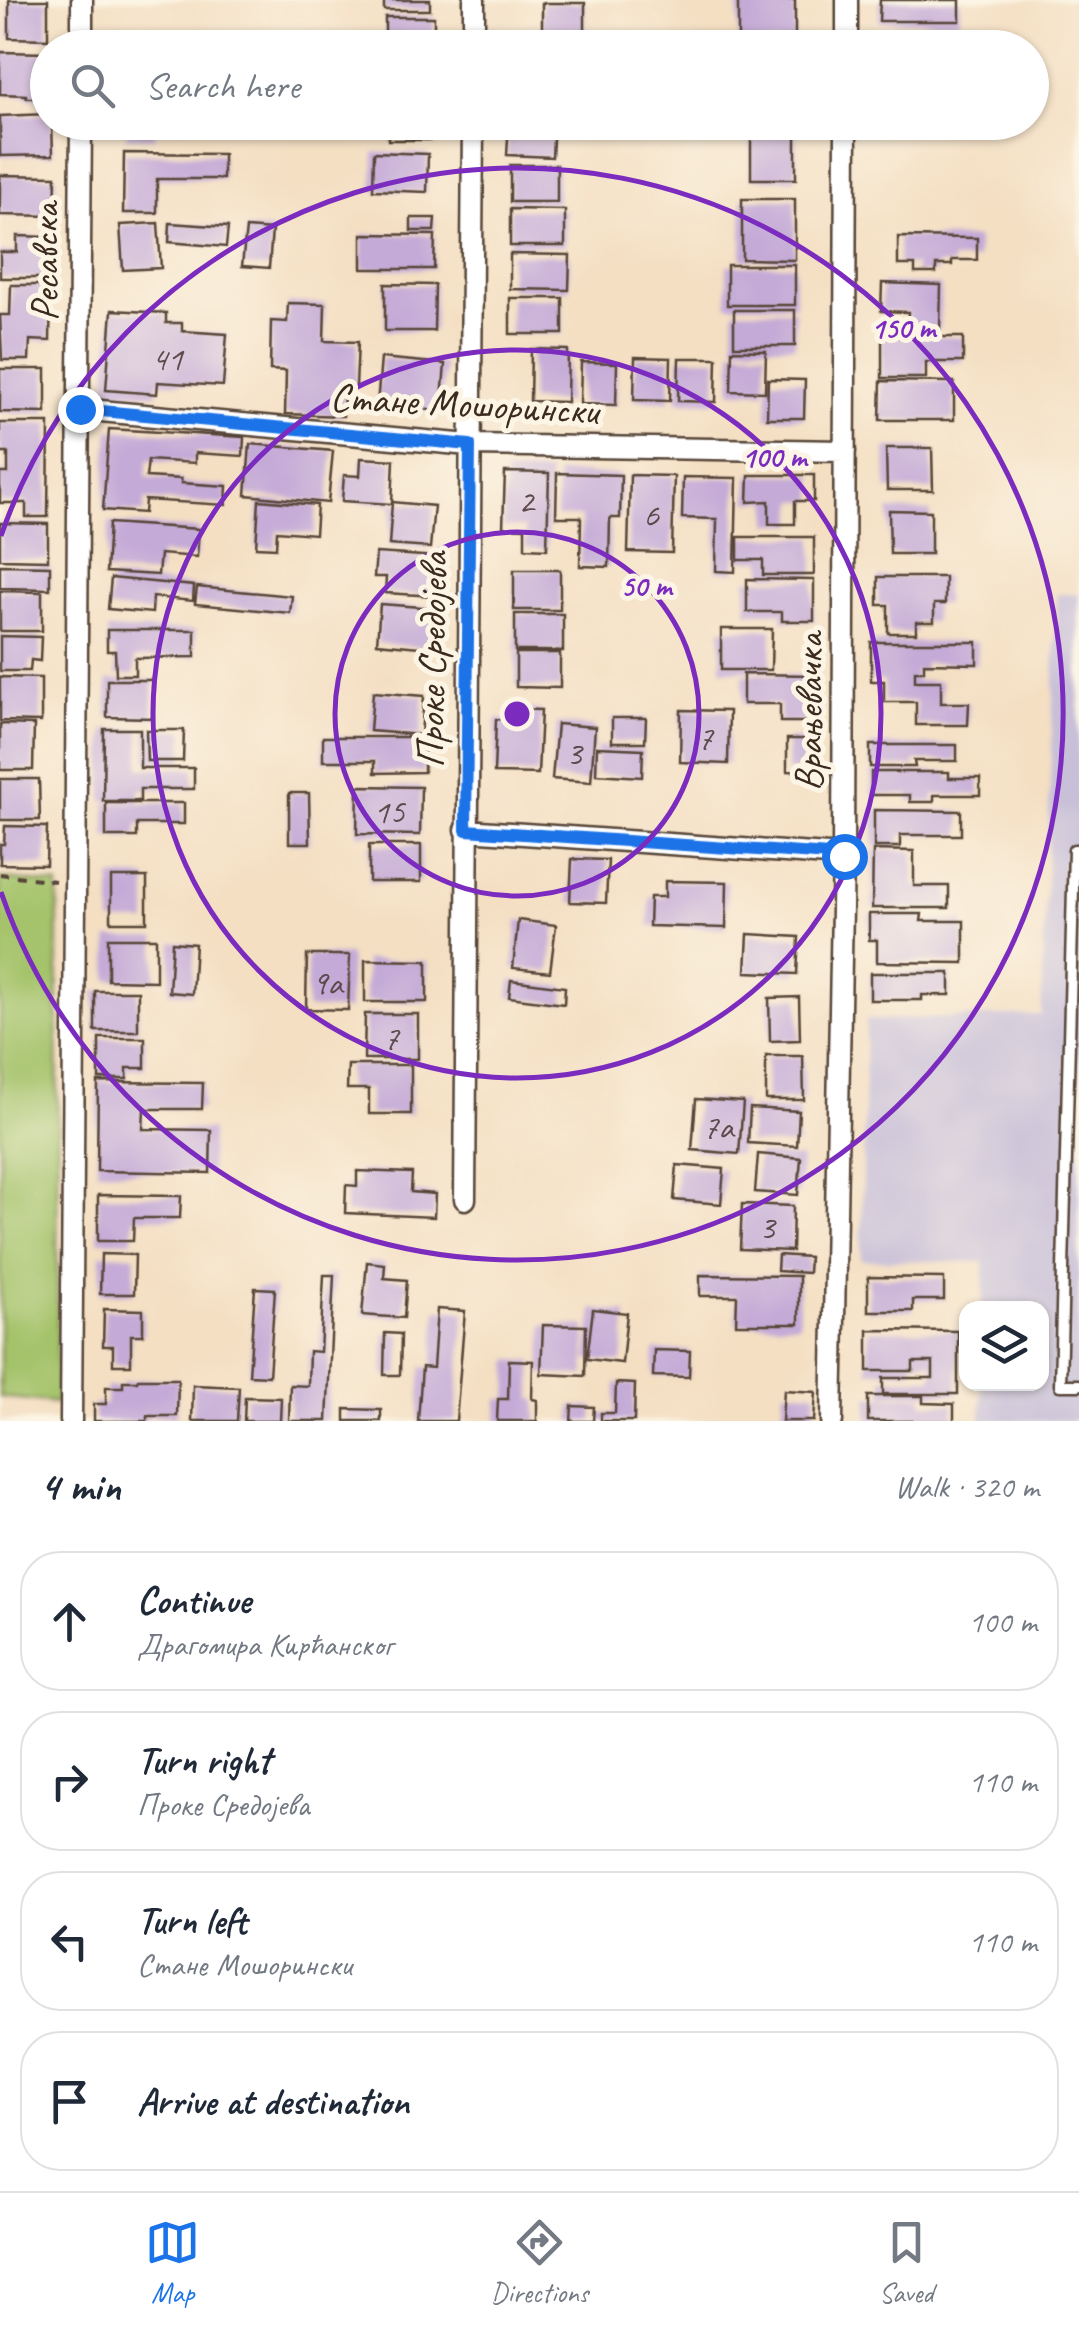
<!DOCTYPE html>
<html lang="en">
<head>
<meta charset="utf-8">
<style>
  body { margin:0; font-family:Caveat,sans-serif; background:#f6f6f7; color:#1f2937 }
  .controls { position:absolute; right:30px; bottom:30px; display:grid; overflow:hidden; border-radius:20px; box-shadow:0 2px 8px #0004 }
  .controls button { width:90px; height:90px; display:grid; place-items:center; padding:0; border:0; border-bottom:2px solid #e0e1e3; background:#fff; color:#1f2937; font:50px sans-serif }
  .stop { position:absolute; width:30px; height:30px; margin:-22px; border:8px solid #1a73e8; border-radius:50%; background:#fff }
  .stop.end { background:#1a73e8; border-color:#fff; box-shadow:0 2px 10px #0008 }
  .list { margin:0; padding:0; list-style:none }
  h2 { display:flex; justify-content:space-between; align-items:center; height:130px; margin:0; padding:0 40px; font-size:42px }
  h2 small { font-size:32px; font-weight:400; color:#747a83 }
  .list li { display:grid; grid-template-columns:65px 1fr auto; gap:30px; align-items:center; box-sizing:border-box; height:140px; margin:0 20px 20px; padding:0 20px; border:2px solid #e0e1e3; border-radius:40px }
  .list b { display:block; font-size:38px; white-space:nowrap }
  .list p { margin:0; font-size:32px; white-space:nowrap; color:#747a83 }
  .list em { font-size:32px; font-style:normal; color:#747a83 }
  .icon { flex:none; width:55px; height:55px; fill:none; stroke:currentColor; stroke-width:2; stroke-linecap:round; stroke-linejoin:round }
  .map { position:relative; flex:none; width:1079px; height:1421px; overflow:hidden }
  .search { position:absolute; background:#fff; box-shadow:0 2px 8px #0004; left:30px; right:30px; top:30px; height:110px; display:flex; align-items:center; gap:25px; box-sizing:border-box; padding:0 35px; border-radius:55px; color:#747a83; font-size:38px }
  .sheet { height:770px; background:#fff }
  nav { display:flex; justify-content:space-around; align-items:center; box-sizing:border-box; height:140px; border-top:2px solid #e0e1e3; background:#fff; font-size:28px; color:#747a83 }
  nav a { display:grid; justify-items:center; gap:5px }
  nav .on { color:#1a73e8 }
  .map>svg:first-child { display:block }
  .industrial { fill:#c8bfd8 }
  .green { fill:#a4c36b; stroke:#707644; stroke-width:2.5 }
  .building { fill:#c4aad7 }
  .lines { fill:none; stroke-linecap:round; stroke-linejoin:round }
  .lane-casing { stroke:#574537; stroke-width:15 }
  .street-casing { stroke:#574537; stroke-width:25 }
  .path { stroke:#574537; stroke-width:4; stroke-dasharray:8 8; stroke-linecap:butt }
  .lane { stroke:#fff; stroke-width:10 }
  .street { stroke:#fff; stroke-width:20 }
  .route { stroke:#1a73e8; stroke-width:12 }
  .ring { fill:none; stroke:#7b2cbf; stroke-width:5 }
  .labels { text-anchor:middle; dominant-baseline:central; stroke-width:10; stroke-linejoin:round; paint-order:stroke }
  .number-label { font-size:35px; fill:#5d4a4c }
  .street-label { font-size:40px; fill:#3b2a1e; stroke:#fcf5e5 }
  .centre { fill:#7b2cbf; stroke:#fcf5e5; stroke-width:5 }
  .ring-label { font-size:30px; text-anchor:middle; font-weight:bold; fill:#7b2cbf; stroke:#fcf5e5; stroke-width:10; stroke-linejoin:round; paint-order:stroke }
</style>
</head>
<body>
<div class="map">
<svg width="1079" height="1421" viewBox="0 0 1079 1421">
  <rect width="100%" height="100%" fill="#fcf5e5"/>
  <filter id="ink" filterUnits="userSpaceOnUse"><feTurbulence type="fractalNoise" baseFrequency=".01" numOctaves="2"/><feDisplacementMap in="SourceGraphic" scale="20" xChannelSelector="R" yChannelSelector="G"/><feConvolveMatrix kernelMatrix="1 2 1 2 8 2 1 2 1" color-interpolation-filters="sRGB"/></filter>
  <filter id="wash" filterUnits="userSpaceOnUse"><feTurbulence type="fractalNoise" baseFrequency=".0048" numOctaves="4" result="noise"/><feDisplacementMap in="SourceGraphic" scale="40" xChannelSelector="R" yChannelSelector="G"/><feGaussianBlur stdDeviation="2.25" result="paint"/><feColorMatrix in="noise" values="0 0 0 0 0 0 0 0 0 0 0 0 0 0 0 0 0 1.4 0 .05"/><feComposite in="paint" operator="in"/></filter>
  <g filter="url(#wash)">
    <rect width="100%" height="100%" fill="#f4dfc3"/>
    <!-- industrial -->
    <path class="industrial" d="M1057 594H1079V1421H981L982 1384H1042V1308H983L984 1262 861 1260 866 1020 1041 1015Z"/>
    <!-- green -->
    <path class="green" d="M0 878 58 885 57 1403 0 1397Z"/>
    <g id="blocks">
      <!-- building -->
      <path class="building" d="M9 0H48V39L9 38Z
        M384 0H430V10H384Z
        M738 0H795V42H738Z
        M880 0H960V21H879Z
        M542 3H585V48H542Z
        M385 17H434V48H385Z
        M0 52 48 53V98H27L26 95 0 94Z
        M48 114V122H52L53 155 0 156V116Z
        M117 122H185V128H155V138H126V126L117 127Z
        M388 122H430V140H388Z
        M509 122H554L552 157 507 155Z
        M751 132H796V179H751Z
        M374 152 428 154 427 192 373 190Z
        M124 153 223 154V179H157V213H123Z
        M510 165H557V202H510Z
        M0 175 56 176 55 216 0 215Z
        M742 199H795V260L742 259Z
        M510 209 565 210V246H510Z
        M411 218H435L434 231H411Z
        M158 223 161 268 123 270 120 225Z
        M170 223 228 227 226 247 169 242Z
        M246 228 272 230 269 268 242 266Z
        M362 234 435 235 434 269H362Z
        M17 236 51 237 50 278H0V252H17Z
        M898 237 977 238V260H952V265H936V273H915V265H898Z
        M510 254 570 255 569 290 510 289Z
        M727 265H795V305H727Z
        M882 283 941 285 940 329 907 327 908 312 881 311Z
        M385 284 435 285 434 331H385Z
        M11 285H51L50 341 30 340 29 360H2L0 315H10Z
        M510 298H563V334H510Z
        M288 303 325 304 324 341 358 342 356 387 344 386 343 416 285 414 286 371 270 370 271 321 287 322Z
        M112 310 166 313V323H182V331L227 334 223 386 158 382 157 394 106 390Z
        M734 310H795V346H734Z
        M882 337H963V362H926V378H882Z
        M531 349 568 350 567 402 530 401Z
        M732 350 766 351 765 392 731 391Z
        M635 357 671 358 670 401 634 400Z
        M381 358 445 364 441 411 377 405Z
        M679 358H717L716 402 678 401Z
        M581 362 617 363 616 405 580 404Z
        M0 369H46V413L0 412Z
        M768 379 805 380 804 418H767Z
        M881 381 954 382V420H880Z
        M0 423H49L48 517H26V503H0V473H8V453H0Z
        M109 429 244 437 243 456 195 453V463L148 460 146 477 181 479V483L227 486 226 505 145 500 144 513 103 510Z
        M250 444 333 451 328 503 246 495Z
        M886 448H932L933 490H887Z
        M361 458 394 460 392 504 342 501 344 475 360 476Z
        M505 472 549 473 547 549 525 548V528L503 527Z
        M557 473 621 475 620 518H610L609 567 580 566 581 517H556Z
        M630 475 674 476 672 553 628 552Z
        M749 475H814V501H795V524H769V501L748 502Z
        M683 477 737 478 735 572 716 571 717 519 682 518Z
        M259 500 317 505 315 534 277 531 276 548 256 547Z
        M392 502 434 506 430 548 389 545Z
        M889 510 931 511V554H890Z
        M0 523 48 524V560L0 559Z
        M109 523 199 529 197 557 160 554 158 575 106 572Z
        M738 537H814V575H763V560H738Z
        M376 553 438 557 435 596 385 593 386 577H374Z
        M0 565 50 566V589L0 588Z
        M514 570H560V610H514Z
        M878 577H945V604H934V622H916V633H888V605H878Z
        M111 578 194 586 193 601 153 597 152 613 108 609Z
        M747 579 814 580V621H782V612H747Z
        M197 587 292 596 290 613 195 604Z
        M0 591 42 592V631H0Z
        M380 604 434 608 430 648 377 643Z
        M515 614H563V651H515Z
        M721 629H772L771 670H721Z
        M107 630H195V657L135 658V675H116L115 651H107Z
        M0 636 41 637 40 661 31 660 30 671H0Z
        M871 642H977V664L924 663V671H915V681H941V703H969L968 725H916V702H884V681H871Z
        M516 653H560V688L516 687Z
        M743 674 812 675V722H780V704H743Z
        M0 677 41 678V722L0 721Z
        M107 680H153V718L107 717Z
        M373 692 424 696 421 735 370 731Z
        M512 709 541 710 538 774 494 773 496 719 511 720Z
        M681 710 729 711 728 764 680 762Z
        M612 718H646L645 742H612Z
        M0 724 34 725 33 770H0Z
        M557 724 595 727 591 782 552 779Z
        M104 729H140V768H194V789H140V801H103Z
        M146 730H184L183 761H147Z
        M323 737H424V772L375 773V761H323Z
        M787 739H815V772L787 771Z
        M870 745H957V761H914L915 767H870Z
        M597 747 643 749 642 777 596 774Z
        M871 772H949V778H980V795H934V802H910V795H871Z
        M0 779H39L40 820H0Z
        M358 786 421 787 420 835 357 834Z
        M289 793H309L310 843H289Z
        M106 803H184V824H137V837H106Z
        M874 810 961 811V835H900V847H874Z
        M5 826 47 827 46 865 0 864V844H4Z
        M369 845H421V882H369Z
        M873 850 914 851V886H949V908H872Z
        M572 859 608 860 606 903 570 902Z
        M111 877H147V922H111Z
        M665 881 727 882 726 928 649 926 650 897H665Z
        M869 914H922L921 921H964V963L877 962V940H869Z
        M518 920 556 925 550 972 513 968Z
        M748 934 799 937 797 974 746 972Z
        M108 938H156V981L108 980Z
        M172 942 195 944 192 994 169 992Z
        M307 955H350L348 1010 306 1009Z
        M365 960 427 961V1002H365Z
        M870 973H950V995H922V1000H870Z
        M511 980 565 987 564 1004 509 997Z
        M95 991H138V1031H95Z
        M799 997 800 1040 770 1041 769 998Z
        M365 1014H418V1059H364Z
        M99 1038H145V1068H127V1079H99Z
        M766 1056H803L804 1100H766Z
        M348 1065H411V1114H369V1089H347Z
        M98 1082 203 1083 202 1109H144L143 1129 211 1130 210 1173 97 1171Z
        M696 1099 743 1102 739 1154 692 1150Z
        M750 1108 799 1111 797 1146 748 1143Z
        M758 1154 801 1158 798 1195 755 1192Z
        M677 1165 724 1169 721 1204 674 1200Z
        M357 1171 412 1173 411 1192 435 1194 434 1217 345 1213 346 1185 357 1186Z
        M98 1195 181 1196 180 1218H134L133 1241H98Z
        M742 1204 793 1206 792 1251 740 1249Z
        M101 1254 135 1255 134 1294H100Z
        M778 1255 809 1257 808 1273 777 1271Z
        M367 1262 385 1264 384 1278 407 1280 404 1318 362 1315Z
        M324 1275H334L327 1421H289L290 1385 308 1386 309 1351 320 1352Z
        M700 1275 799 1276V1324H736L737 1296H700Z
        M868 1277 944 1278V1300H913V1311H868Z
        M255 1288 275 1289 269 1376 249 1375Z
        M104 1309 143 1310V1335H131V1365H113V1346H103Z
        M437 1309 465 1311 456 1421H418L422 1367 433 1368Z
        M593 1309 627 1313 622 1363 587 1359Z
        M543 1325 586 1326 585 1376 541 1374Z
        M868 1330 958 1331V1394H883V1378H933V1362H913V1371H868Z
        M385 1333 401 1334 400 1375H384Z
        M654 1350 690 1351 689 1377 653 1376Z
        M509 1360 533 1361 532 1399 537 1400V1421H497L498 1399H508Z
        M138 1379H178L177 1416H147V1421H94V1404H106V1387H123V1381H137Z
        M616 1383 635 1384 634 1421H601V1413H615Z
        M193 1385 239 1387 237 1421H192Z
        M784 1390 816 1392 814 1421H782Z
        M868 1396H923V1403L954 1404V1421H868Z
        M245 1397 281 1398 280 1421H244Z
        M572 1406 594 1407 593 1421H571Z
        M345 1409 381 1410V1421H345Z"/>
    </g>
  </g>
  <g filter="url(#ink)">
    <use href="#blocks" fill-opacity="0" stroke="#574537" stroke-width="2.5"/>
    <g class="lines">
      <!-- lane casing -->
      <g class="lane-casing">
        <path id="lane" d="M1079 850H1074L1060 1385H1079"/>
      </g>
      <!-- street casing -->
      <g class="street-casing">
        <path id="street" d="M82 48V0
          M474 48V0
          M847 48V0
          M79 409 469 445 845 451
          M466 830 843 856
          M465 1199 473 122
          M71 1421 81 122
          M832 1421 843 856 846 122"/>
      </g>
      <!-- path -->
      <path class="path" d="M0 874 55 881"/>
      <!-- lane -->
      <use href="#lane" class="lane"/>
      <!-- street -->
      <use href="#street" class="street"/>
    </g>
  </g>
  <g class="lines" filter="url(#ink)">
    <!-- route -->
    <path class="route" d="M80 409 470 445 466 830 844 856"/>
  </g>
  <!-- distance rings -->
  <g class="ring">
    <circle cx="517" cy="714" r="182"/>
    <circle cx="517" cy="714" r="364"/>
    <path d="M1 536A546 546 0 1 1 1 892"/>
  </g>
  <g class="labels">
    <!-- number labels -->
    <g class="number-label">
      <text x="167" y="358">41</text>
      <text x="526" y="500">2</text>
      <text x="651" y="514">6</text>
      <text x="705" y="737">7</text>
      <text x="574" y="753">3</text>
      <text x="389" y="811">15</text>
      <text x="327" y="982">9a</text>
      <text x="391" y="1037">7</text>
      <text x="718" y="1126">7a</text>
      <text x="767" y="1227">3</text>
    </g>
    <!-- street labels -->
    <g class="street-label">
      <text transform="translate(45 262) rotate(-90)">Ресавска</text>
      <text transform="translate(464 404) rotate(3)">Стане Мошорински</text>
      <text transform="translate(432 660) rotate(-89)">Проке Средојева</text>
      <text transform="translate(809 712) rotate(-90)">Врањевачка</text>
    </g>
  </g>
  <circle cx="517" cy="714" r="15" class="centre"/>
  <g class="ring-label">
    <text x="903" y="338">150 m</text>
    <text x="774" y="467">100 m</text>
    <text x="646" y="596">50 m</text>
  </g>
</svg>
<div class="controls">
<button><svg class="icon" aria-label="layers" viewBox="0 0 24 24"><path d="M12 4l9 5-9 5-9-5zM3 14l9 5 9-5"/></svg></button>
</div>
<div class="stop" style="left:844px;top:856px"></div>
<div class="stop end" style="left:80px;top:409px"></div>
<div class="search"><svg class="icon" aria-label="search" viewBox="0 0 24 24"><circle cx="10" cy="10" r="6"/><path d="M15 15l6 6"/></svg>Search here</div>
</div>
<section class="sheet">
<h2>4 min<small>Walk · 320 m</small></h2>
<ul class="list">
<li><svg class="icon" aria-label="ahead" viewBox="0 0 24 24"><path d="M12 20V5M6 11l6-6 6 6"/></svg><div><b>Continue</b><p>Драгомира Кирћанског</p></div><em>100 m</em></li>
<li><svg class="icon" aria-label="right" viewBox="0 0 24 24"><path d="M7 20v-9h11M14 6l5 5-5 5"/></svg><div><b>Turn right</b><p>Проке Средојева</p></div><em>110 m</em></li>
<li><svg class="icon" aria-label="left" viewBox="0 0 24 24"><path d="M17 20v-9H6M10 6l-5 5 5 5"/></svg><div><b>Turn left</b><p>Стане Мошорински</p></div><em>110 m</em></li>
<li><svg class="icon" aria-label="arrive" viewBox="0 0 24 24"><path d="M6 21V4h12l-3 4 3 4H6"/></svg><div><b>Arrive at destination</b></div></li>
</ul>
</section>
<nav>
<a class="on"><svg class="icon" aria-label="map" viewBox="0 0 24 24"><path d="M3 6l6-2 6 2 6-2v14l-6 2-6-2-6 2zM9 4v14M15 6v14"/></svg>Map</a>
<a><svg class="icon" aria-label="directions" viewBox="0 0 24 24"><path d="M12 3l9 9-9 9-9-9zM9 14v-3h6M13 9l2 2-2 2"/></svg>Directions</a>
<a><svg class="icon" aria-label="saved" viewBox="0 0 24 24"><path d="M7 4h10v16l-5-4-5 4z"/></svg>Saved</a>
</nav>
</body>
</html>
